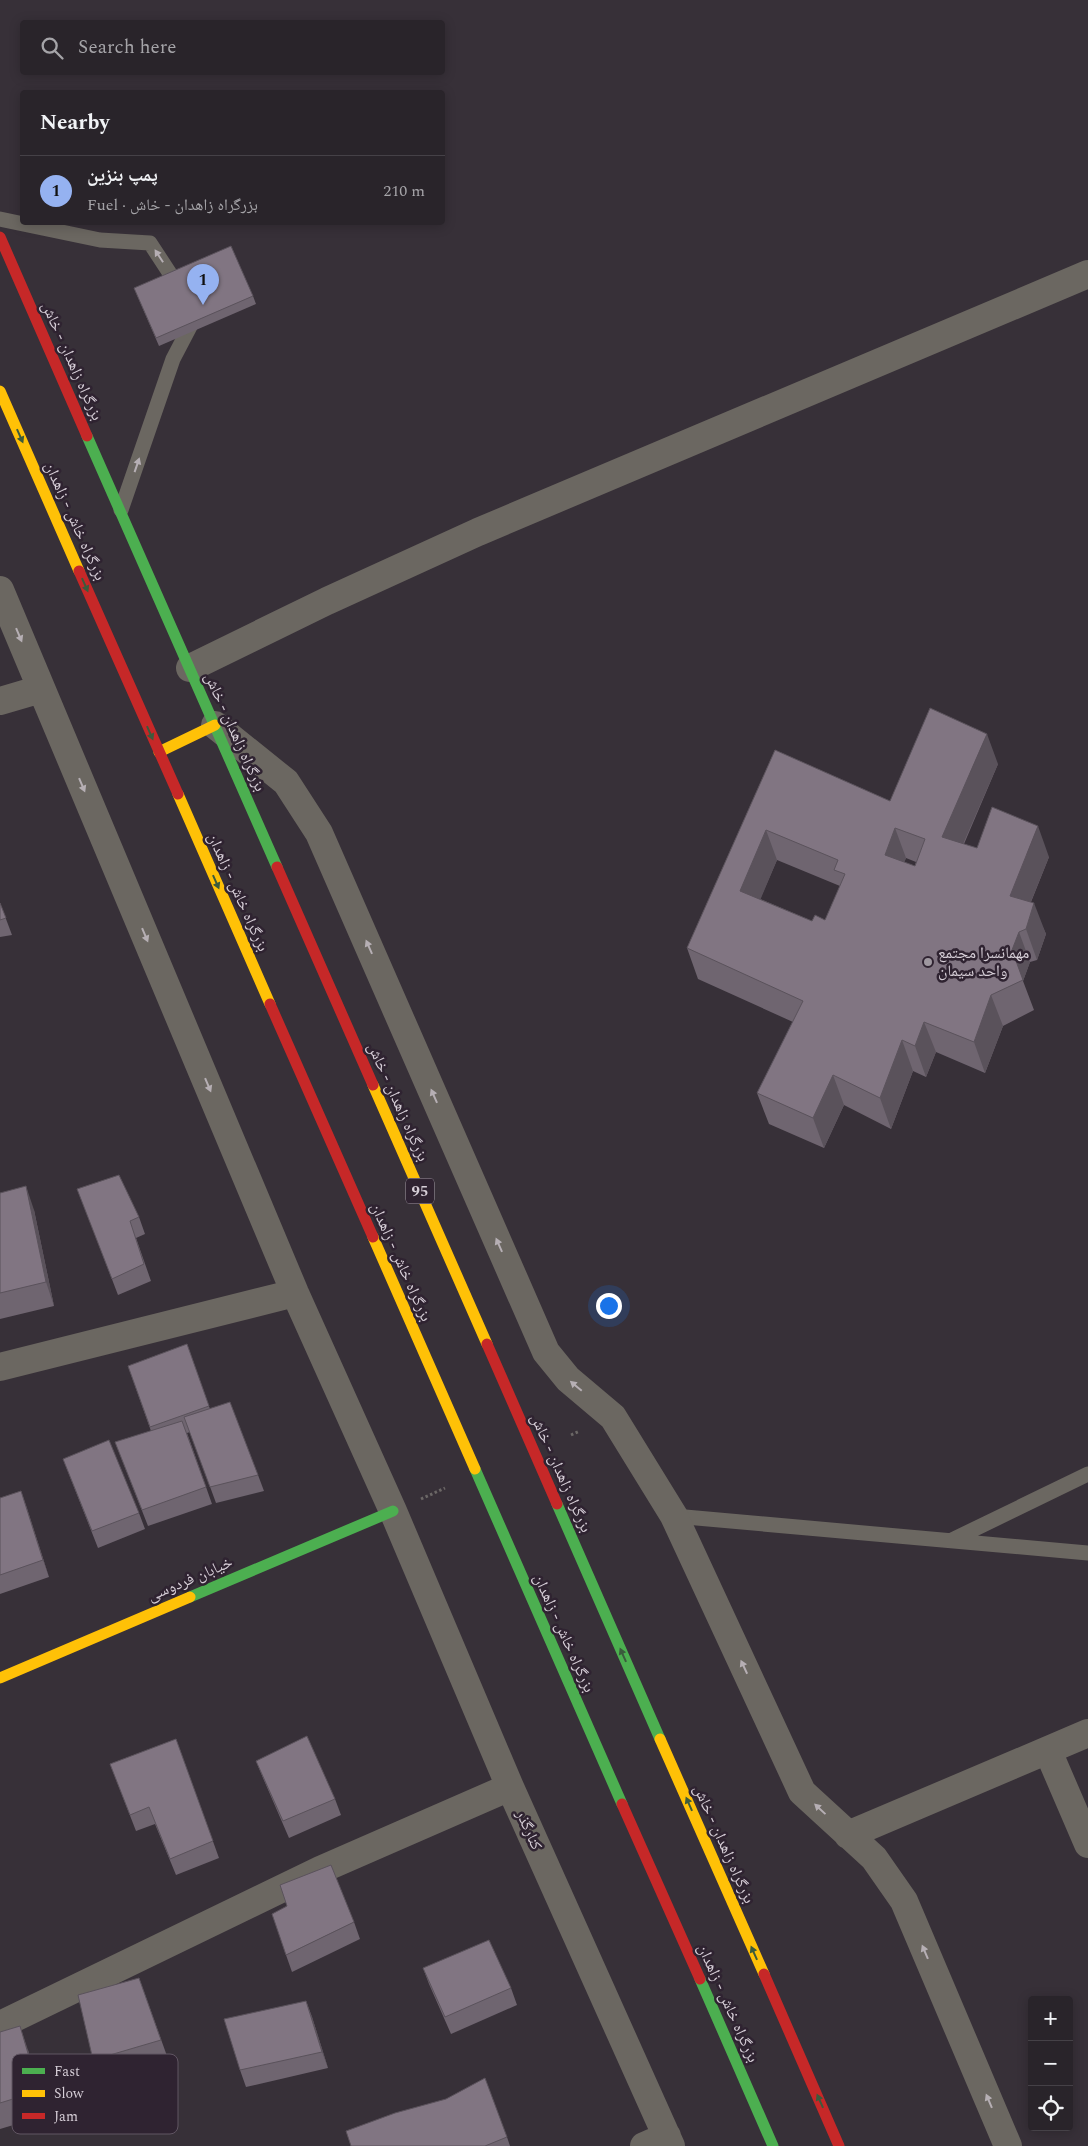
<!DOCTYPE html>
<html lang="en">
<head>
<meta charset="utf-8">
<style>
  body { margin:0; font-family:Spectral,"Noto Naskh Arabic",serif; background:#353036; color:#f1f3f6 }
  .controls { position:absolute; right:15px; bottom:15px; display:grid; overflow:hidden; border-radius:5px; box-shadow:0 2px 12px #0003 }
  .controls button { width:45px; height:45px; display:grid; place-items:center; padding:0; border:0; border-bottom:1px solid #454147; background:#29242a; color:#f1f3f6; font:25px sans-serif }
  .you { position:absolute; left:608px; top:1305px; width:18px; height:18px; margin:-12px; border:4px solid #fff; border-radius:50%; background:#1a73e8; box-shadow:0 0 0 8px #1a73e833 }
  .badge { display:grid; place-items:center; width:32px; height:32px; border-radius:50%; background:#95b2f1; color:#111; font-size:16px; font-weight:700 }
  .pin { position:absolute; translate:-50% -41px; filter:drop-shadow(0 1px 2px #0008) }
  .pin::after { content:''; position:absolute; top:26px; width:18px; height:15px; background:inherit; clip-path:polygon(0 0,100% 0,50% 100%) }
  .list { margin:0; padding:0; list-style:none }
  h2 { display:flex; justify-content:space-between; align-items:center; height:65px; margin:0; padding:0 20px; font-size:21px }
  h2 small { font-size:16px; font-weight:400; color:#a5a4a8 }
  .list li { display:grid; grid-template-columns:32px 1fr auto; gap:15px; align-items:center; box-sizing:border-box; height:70px; padding:0 20px; border-top:1px solid #454147 }
  .list b { display:block; font-size:19px; white-space:nowrap }
  .list p { margin:0; font-size:16px; white-space:nowrap; color:#a5a4a8 }
  .list em { font-size:16px; font-style:normal; color:#a5a4a8 }
  .icon { flex:none; width:28px; height:28px; fill:none; stroke:currentColor; stroke-width:2; stroke-linecap:round; stroke-linejoin:round }
  .map { position:relative; flex:none; width:1088px; height:2146px; overflow:hidden }
  .search { position:absolute; background:#29242a; box-shadow:0 2px 12px #0003; left:20px; top:20px; width:425px; height:55px; display:flex; align-items:center; gap:12px; box-sizing:border-box; padding:0 18px; border-radius:5px; color:#a5a4a8; font-size:19px }
  .panel { position:absolute; background:#29242a; box-shadow:0 2px 12px #0003; left:20px; top:90px; width:425px; height:135px; border-radius:5px }
  .map>svg:first-child { display:block }
  .lines { fill:none; stroke-linecap:round; stroke-linejoin:round }
  .path { stroke:#6b6766; stroke-width:3; stroke-dasharray:2.5 2.5; stroke-linecap:butt }
  .lane { stroke:#6b6761; stroke-width:15 }
  .street { stroke:#6b6761; stroke-width:28 }
  .fast { stroke:#4caf50; stroke-width:11 }
  .slow { stroke:#ffc107; stroke-width:11 }
  .jam { stroke:#c62828; stroke-width:11 }
  .wall { fill:#6f6570; fill-rule:evenodd }
  .shaded-wall { fill:#5a525b }
  .building { fill:#817582; stroke:#5a525b; fill-rule:evenodd }
  .oneway { fill:#b6afb4 }
  .oneway2 { fill:#3b5b3d }
  .poi-dot { fill:#9e979f; stroke:#2f2331; stroke-width:2 }
  .labels { text-anchor:middle; dominant-baseline:central; stroke-width:5; stroke-linejoin:round; paint-order:stroke }
  .shield { fill:#2f2331; stroke:#a49ba5; stroke-width:1 }
  .shield-label { font-size:15px; font-weight:bold; fill:#d6ced7 }
  .street-label { font-size:16px; fill:#d6ced7; stroke:#2f2331 }
  .poi-label { font-size:16px; fill:#d6ced7; stroke:#2f2331; text-anchor:start }
  .key { fill:#2f2331; stroke:#615663; stroke-width:1 }
  .key-label { font-size:14px; fill:#d6ced7 }
</style>
</head>
<body>
<div class="map">
<svg width="1088" height="2146" viewBox="0 0 1088 2146">
  <rect width="100%" height="100%" fill="#373038"/>
  <g class="lines">
    <!-- path -->
    <path class="path" d="M571 1435 580 1431
      M421 1499 445 1488"/>
    <!-- lane -->
    <path class="lane" d="M0 219 100 240 150 243 180 289
      M121 510 173 359 195 317
      M674 1516 1088 1553
      M952 1540 1088 1474"/>
    <!-- street -->
    <path class="street" d="M0 590 295 1293 393 1511 510 1787 671 2146
      M190 668 327 601 478 532 1088 274
      M0 701 41 689
      M215 725 286 782 319 833 546 1352 568 1379 613 1417 674 1516 802 1792 874 1858 904 1901 1008 2146
      M0 1367 295 1293
      M1048 1751 1088 1844
      M848 1835 1088 1733
      M0 2025 320 1870 510 1787
      M644 2146 667 2136"/>
    <!-- fast -->
    <path class="fast" d="M87 436 277 867
      M475 1469 622 1804
      M557 1504 660 1739
      M190 1597 393 1511
      M700 1979 773 2146"/>
    <!-- slow -->
    <path class="slow" d="M0 391 79 571
      M159 752 215 725
      M178 794 270 1004
      M373 1085 487 1344
      M373 1237 475 1469
      M0 1678 190 1597
      M660 1739 764 1974"/>
    <!-- jam -->
    <path class="jam" d="M0 237 87 436
      M79 571 178 794
      M277 867 373 1085
      M270 1004 373 1237
      M487 1344 557 1504
      M622 1804 700 1979
      M764 1974 839 2146"/>
  </g>
  <!-- wall -->
  <path class="wall" d="M134 288 253 296 256 304 159 346Z
    M775 750 890 801 998 764 964 844 977 848 1049 857 1031 902 1046 934 1037 960 1030 962 1023 981 1034 1010 1003 1026 985 1073 936 1052 926 1077 913 1071 891 1129 844 1105 824 1148 769 1124 757 1093 793 1022 698 979 687 948ZM906 858 916 862 915 866 904 862ZM777 860 840 886 825 920 812 921 760 899Z
    M0 903 12 935 0 937Z
    M0 1193 34 1210 54 1306 0 1319Z
    M84 1206 139 1217 145 1234 136 1238 151 1281 118 1295Z
    M187 1344 210 1409 258 1475 264 1491 216 1503 190 1432 187 1433 212 1504 148 1526 115 1442 151 1431 128 1366Z
    M63 1459 139 1513 145 1529 98 1548Z
    M21 1491 49 1577 0 1594V1498Z
    M176 1739 219 1858 176 1875 155 1824 136 1831 110 1764Z
    M256 1761 335 1799 341 1815 289 1838 263 1778Z
    M354 1922 360 1939 292 1972 286 1955Z
    M423 1968 511 1988 517 2005 451 2034 429 1984Z
    M139 1978 167 2056 99 2076 93 2060Z
    M306 2001 312 2017 328 2068 246 2087 240 2070Z
    M0 2032 28 2050 47 2115 0 2129Z
    M507 2137 510 2146H351Z"/>
  <!-- shaded-wall -->
  <path class="shaded-wall" d="M987 734 998 764 953 867 942 837Z
    M1038 826 1049 857 1021 926 1010 896Z
    M895 828 906 858 896 885 885 855Z
    M766 830 777 860 751 922 740 891Z
    M1034 903 1046 934 1037 960 1026 929Z
    M1019 932 1030 962 1023 981 1012 950Z
    M991 995 1003 1026 985 1073 974 1042Z
    M924 1022 936 1052 926 1077 915 1046Z
    M902 1040 913 1071 891 1129 880 1098Z
    M833 1075 844 1105 824 1148 813 1118Z
    M26 1186 34 1210 54 1306 46 1282Z
    M21 1491 27 1508 49 1577 43 1560Z
    M306 2001 312 2017 328 2068 322 2052Z
    M20 2026 28 2050 47 2115 39 2091Z"/>
  <!-- building -->
  <path class="building" d="M231 246 253 296 156 338 134 288Z
    M930 708 987 734 942 837 977 848 992 807 1038 826 1010 896 1034 903 1026 929 1019 932 1012 950 1023 980 991 995 974 1042 924 1022 915 1046 902 1040 880 1098 833 1075 813 1118 757 1093 803 1001 687 948 775 750 890 801ZM895 828 925 839 915 866 885 855ZM766 830 838 860 834 870 845 874 825 920 815 915 812 921 740 891Z
    M0 903 6 918 0 920Z
    M119 1175 139 1217 130 1221 144 1264 112 1279 77 1189Z
    M26 1186 46 1282 0 1293V1193Z
    M187 1344 209 1406 150 1427 128 1366Z
    M230 1402 258 1475 210 1487 184 1417Z
    M182 1421 206 1487 142 1510 115 1442Z
    M109 1440 139 1513 92 1531 63 1459Z
    M21 1491 43 1560 0 1575V1498Z
    M307 1736 335 1799 283 1821 256 1761Z
    M176 1739 213 1841 170 1859 149 1807 130 1815 110 1764Z
    M331 1865 354 1922 286 1955 272 1914 287 1906 280 1885Z
    M489 1940 511 1988 445 2017 423 1968Z
    M139 1978 161 2040 93 2060 78 1995Z
    M306 2001 322 2052 240 2070 224 2019Z
    M20 2026 39 2091 0 2103V2032Z
    M485 2078 507 2137 485 2146H351L346 2131 395 2113 446 2099Z"/>
  <!-- one-way arrows -->
  <defs><path id="oneway-solid" d="M-6-.8H1V-3.2L6.5 0L1 3.2V.8H-6Z" transform="scale(1.25)"/></defs>
  <g class="oneway">
    <use href="#oneway-solid" transform="translate(159 256) rotate(-123)"/>
    <use href="#oneway-solid" transform="translate(137 465) rotate(-71)"/>
    <use href="#oneway-solid" transform="translate(19 635) rotate(67)"/>
    <use href="#oneway-solid" transform="translate(82 785) rotate(67)"/>
    <use href="#oneway-solid" transform="translate(145 935) rotate(67)"/>
    <use href="#oneway-solid" transform="translate(369 947) rotate(-114)"/>
    <use href="#oneway-solid" transform="translate(208 1085) rotate(67)"/>
    <use href="#oneway-solid" transform="translate(434 1096) rotate(-114)"/>
    <use href="#oneway-solid" transform="translate(499 1245) rotate(-114)"/>
    <use href="#oneway-solid" transform="translate(576 1386) rotate(-140)"/>
    <use href="#oneway-solid" transform="translate(744 1667) rotate(-115)"/>
    <use href="#oneway-solid" transform="translate(820 1809) rotate(-137)"/>
    <use href="#oneway-solid" transform="translate(925 1952) rotate(-113)"/>
    <use href="#oneway-solid" transform="translate(989 2101) rotate(-113)"/>
  </g>
  <g class="oneway2">
    <use href="#oneway-solid" transform="translate(20 436) rotate(66)"/>
    <use href="#oneway-solid" transform="translate(85 585) rotate(66)"/>
    <use href="#oneway-solid" transform="translate(150 733) rotate(66)"/>
    <use href="#oneway-solid" transform="translate(216 882) rotate(66)"/>
    <use href="#oneway-solid" transform="translate(623 1655) rotate(-114)"/>
    <use href="#oneway-solid" transform="translate(689 1804) rotate(-114)"/>
    <use href="#oneway-solid" transform="translate(754 1953) rotate(-114)"/>
    <use href="#oneway-solid" transform="translate(820 2101) rotate(-114)"/>
  </g>
  <!-- markers -->
  <circle class="poi-dot" cx="928" cy="962" r="5"/>
  <g class="labels">
    <!-- shield labels -->
    <rect class="shield" x="406" y="1178.5" width="28" height="25" rx="4"/>
    <g class="shield-label">
      <text x="420" y="1191">95</text>
    </g>
    <!-- street labels -->
    <g class="street-label">
      <text transform="translate(72 361) rotate(66)">بزرگراه زاهدان - خاش</text>
      <text transform="translate(75 521) rotate(66)">بزرگراه خاش - زاهدان</text>
      <text transform="translate(235 732) rotate(66)">بزرگراه زاهدان - خاش</text>
      <text transform="translate(238 892) rotate(66)">بزرگراه خاش - زاهدان</text>
      <text transform="translate(398 1102) rotate(66)">بزرگراه زاهدان - خاش</text>
      <text transform="translate(401 1262) rotate(66)">بزرگراه خاش - زاهدان</text>
      <text transform="translate(561 1473) rotate(66)">بزرگراه زاهدان - خاش</text>
      <text transform="translate(190 1579) rotate(-23)">خیابان فردوسی</text>
      <text transform="translate(564 1633) rotate(66)">بزرگراه خاش - زاهدان</text>
      <text transform="translate(529 1830) rotate(66)">کنارگذر</text>
      <text transform="translate(724 1844) rotate(66)">بزرگراه زاهدان - خاش</text>
      <text transform="translate(728 2003) rotate(66)">بزرگراه خاش - زاهدان</text>
    </g>
    <!-- poi labels -->
    <g class="poi-label">
      <text x="938" y="953">مهمانسرا مجتمع<tspan x="938" dy="18">واحد سیمان</tspan></text>
    </g>
  </g>
  <!-- legend -->
  <rect x="12" y="2054" width="166" height="80" rx="8" class="key"/>
  <rect x="22" y="2068" width="23" height="6" fill="#4caf50"/>
  <rect x="22" y="2090" width="23" height="7" fill="#ffc107"/>
  <rect x="22" y="2113" width="23" height="6" fill="#c62828"/>
  <g class="key-label">
    <text x="54" y="2076">Fast</text>
    <text x="54" y="2098">Slow</text>
    <text x="54" y="2121">Jam</text>
  </g>
</svg>
<div class="controls">
<button>+</button>
<button>−</button>
<button><svg class="icon" aria-label="locate" viewBox="0 0 24 24"><circle cx="12" cy="12" r="6"/><path d="M12 2v4M12 18v4M2 12h4M18 12h4"/></svg></button>
</div>
<div class="you"></div>
<div class="pin badge" style="left:203px;top:305px">1</div>
<div class="search"><svg class="icon" aria-label="search" viewBox="0 0 24 24"><circle cx="10" cy="10" r="6"/><path d="M15 15l6 6"/></svg>Search here</div>
<section class="panel">
<h2>Nearby<small></small></h2>
<ul class="list">
<li><span class="badge">1</span><div><b>پمپ بنزین</b><p>Fuel · بزرگراه زاهدان - خاش</p></div><em>210 m</em></li>
</ul>
</section>
</div>
</body>
</html>
